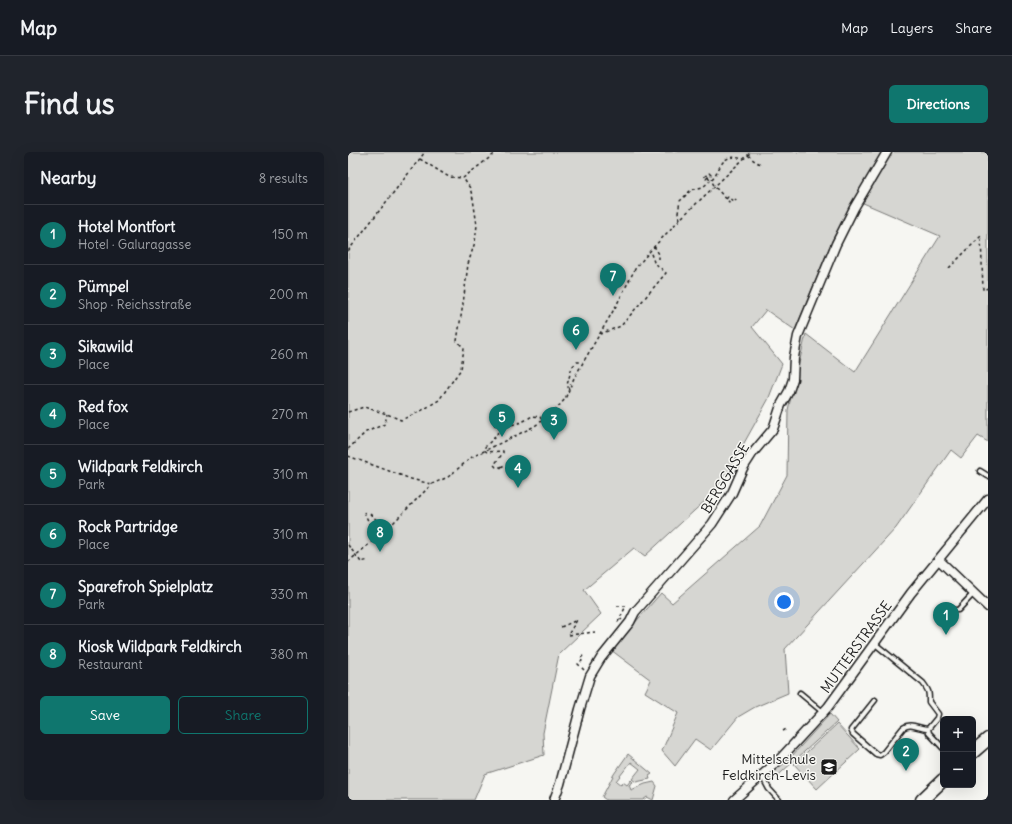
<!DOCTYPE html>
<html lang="en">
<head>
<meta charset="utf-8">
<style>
  body { margin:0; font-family:Delius,sans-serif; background:#20242c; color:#f1f3f6 }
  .controls { position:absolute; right:12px; bottom:12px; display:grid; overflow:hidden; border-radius:6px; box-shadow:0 4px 16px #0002 }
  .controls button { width:36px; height:36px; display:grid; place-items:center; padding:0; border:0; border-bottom:1px solid #363941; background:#171b24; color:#f1f3f6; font:20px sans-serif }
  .you { position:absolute; left:436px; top:450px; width:14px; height:14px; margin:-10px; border:3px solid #fff; border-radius:50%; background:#1a73e8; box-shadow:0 0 0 6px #1a73e833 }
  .badge { display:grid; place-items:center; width:26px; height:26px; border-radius:50%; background:#0f766e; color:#fff; font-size:13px; font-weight:700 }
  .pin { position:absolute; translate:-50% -33px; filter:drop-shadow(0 1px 2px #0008) }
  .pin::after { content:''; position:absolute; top:21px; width:14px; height:12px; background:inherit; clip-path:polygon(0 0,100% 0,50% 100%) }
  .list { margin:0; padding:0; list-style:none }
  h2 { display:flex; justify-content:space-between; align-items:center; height:52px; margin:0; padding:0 16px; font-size:17px }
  h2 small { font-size:13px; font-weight:400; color:#9ea1a6 }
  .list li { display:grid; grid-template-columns:26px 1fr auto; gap:12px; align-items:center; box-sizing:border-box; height:60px; padding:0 16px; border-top:1px solid #363941 }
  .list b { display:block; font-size:15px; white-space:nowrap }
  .list p { margin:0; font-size:13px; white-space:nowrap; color:#9ea1a6 }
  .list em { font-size:13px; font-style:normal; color:#9ea1a6 }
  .actions { display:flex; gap:8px; padding:12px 16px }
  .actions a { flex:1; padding:9px 0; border:1px solid #0f766e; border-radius:6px; text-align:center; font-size:14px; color:#0f766e }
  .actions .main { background:#0f766e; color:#fff }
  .map { position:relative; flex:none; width:640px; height:648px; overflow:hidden; border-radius:6px }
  header { display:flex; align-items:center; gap:24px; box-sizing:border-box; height:56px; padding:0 20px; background:#171b24; border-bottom:1px solid #363941 }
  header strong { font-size:19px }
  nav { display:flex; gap:22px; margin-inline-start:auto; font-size:14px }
  .intro { display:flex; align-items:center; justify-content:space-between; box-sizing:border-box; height:96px; padding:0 24px }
  h1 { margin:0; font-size:28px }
  .button { padding:10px 18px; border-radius:6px; background:#0f766e; color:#fff; font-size:14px; font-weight:700 }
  main { display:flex; gap:24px; padding:0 24px }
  aside { flex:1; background:#171b24; border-radius:6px; box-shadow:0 4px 16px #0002 }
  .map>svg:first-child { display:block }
  .green { fill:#d6d6d2; stroke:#797977 }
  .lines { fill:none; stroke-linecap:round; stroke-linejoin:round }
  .lane-casing { stroke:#1c1c1c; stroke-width:7 }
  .street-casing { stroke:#1c1c1c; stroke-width:11 }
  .primary-casing { stroke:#1c1c1c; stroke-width:15 }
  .path { stroke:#1c1c1c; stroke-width:1.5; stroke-dasharray:3 3; stroke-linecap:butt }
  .lane { stroke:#f6f6f2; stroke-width:4 }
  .street { stroke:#f6f6f2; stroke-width:8 }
  .primary { stroke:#f6f6f2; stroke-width:12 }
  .labels { text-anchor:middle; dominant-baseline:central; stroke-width:3; stroke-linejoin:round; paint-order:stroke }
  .street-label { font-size:14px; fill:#1c1c1c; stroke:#f6f6f2 }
  .poi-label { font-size:14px; fill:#1c1c1c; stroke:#f6f6f2; text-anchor:end }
</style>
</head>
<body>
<header>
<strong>Map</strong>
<nav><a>Map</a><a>Layers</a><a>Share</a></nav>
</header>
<div class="intro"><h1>Find us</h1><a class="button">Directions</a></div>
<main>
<aside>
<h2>Nearby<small>8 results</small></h2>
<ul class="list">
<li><span class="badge">1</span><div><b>Hotel Montfort</b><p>Hotel · Galuragasse</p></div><em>150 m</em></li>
<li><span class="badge">2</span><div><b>Pümpel</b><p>Shop · Reichsstraße</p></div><em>200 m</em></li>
<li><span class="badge">3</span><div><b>Sikawild</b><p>Place</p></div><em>260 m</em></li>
<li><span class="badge">4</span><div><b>Red fox</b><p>Place</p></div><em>270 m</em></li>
<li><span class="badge">5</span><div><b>Wildpark Feldkirch</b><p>Park</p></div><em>310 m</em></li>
<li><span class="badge">6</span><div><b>Rock Partridge</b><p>Place</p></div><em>310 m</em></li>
<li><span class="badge">7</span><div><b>Sparefroh Spielplatz</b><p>Park</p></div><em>330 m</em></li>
<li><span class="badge">8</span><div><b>Kiosk Wildpark Feldkirch</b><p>Restaurant</p></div><em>380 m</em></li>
</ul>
<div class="actions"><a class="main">Save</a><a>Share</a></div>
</aside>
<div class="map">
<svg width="640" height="648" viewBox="0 0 640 648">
  <rect width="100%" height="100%" fill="#f6f6f2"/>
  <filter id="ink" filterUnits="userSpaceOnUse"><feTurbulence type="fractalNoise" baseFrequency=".025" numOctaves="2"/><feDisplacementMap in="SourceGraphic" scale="8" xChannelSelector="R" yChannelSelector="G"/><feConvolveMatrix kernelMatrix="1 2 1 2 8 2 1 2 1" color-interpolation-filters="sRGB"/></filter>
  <g filter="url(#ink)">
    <!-- green -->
    <path class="green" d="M0 0H640V290L630 284 613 306 603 298 548 376 437 497 440 541 407 555 390 565 363 598 347 587 327 614 314 599 330 561 297 540 303 528 263 498 313 441 324 451 412 374 439 323 440 258 458 182 507 220 592 84 506 47 484 89 447 178 418 158 404 175 434 212 420 248 371 336 297 404 286 396 236 438 253 462 211 502 195 581 196 603 137 622 126 648H0Z
      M482 562 489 570 424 629 420 625 443 605Z
      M489 572 512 597 469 637 446 612Z
      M280 602 304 622 301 624 302 627 288 630 284 627 292 617 283 610 268 629 273 633 275 630 279 633 283 628 285 630 281 633 283 638 297 632 306 630 309 634 305 648 299 645 295 648H258L254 645 266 622Z"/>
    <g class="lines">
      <!-- lane casing -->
      <g class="lane-casing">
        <path id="lane" d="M632 319 640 324
          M595 468 603 458H610L626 441
          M526 491 575 531C581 539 581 540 581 550L590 562 589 566 580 577 581 581 595 596
          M452 541 476 561
          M527 548 503 578 505 582 528 602 532 603 536 600 555 576C563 570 571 577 580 577
          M414 624 421 637 431 648"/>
      </g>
      <!-- street casing -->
      <g class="street-casing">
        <path id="street" d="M591 408 640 455
          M206 648 212 632 232 557 242 524 253 506 282 470 287 460 364 372 384 341 395 316 404 302 425 277 433 253 441 239 445 227 446 205 450 184 488 92 506 56 539 0
          M386 648 431 608 480 555 563 441 640 347"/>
      </g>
      <!-- primary casing -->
      <g class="primary-casing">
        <path id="primary" d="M625 600 640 587
          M574 648 595 628"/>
      </g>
      <!-- path -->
      <path class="path" d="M400 3C404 7 409 12 415 12
        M72 7 101 25 115 26 149 0
        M360 25 358 27 356 25 361 21 363 23 360 25 363 28C374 17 372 0 395 7
        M378 47 380 45 386 50 388 48 386 46 384 49
        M332 67 330 61 332 49 343 38 355 35 363 28 367 35 384 53
        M306 94 311 102V107
        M0 99 77 0
        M601 116 633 84 635 138 640 136
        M252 182 273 174 318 121 306 110 302 99
        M221 237 219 233 224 215 229 210H235
        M0 260 16 255 39 262 53 268 73 259 91 248 113 217 116 196 109 189 115 152 120 112 127 90 129 73 125 47 122 36 115 26
        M146 273C160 275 173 272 184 264L192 265 194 268
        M151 274 149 283 137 295 136 298 139 300 155 299V301L146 313 148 315H153V318
        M183 275 185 280
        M0 297 18 280 37 272 39 262
        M0 304 63 327 83 332
        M153 315 160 311 163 317
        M16 360 28 386
        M22 362 39 377
        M0 393 13 410 21 408
        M0 410 39 377 84 332 100 325 124 305 185 275 204 262 217 247 226 226 268 154 287 117 302 99 332 67 403 0
        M269 454H278L270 470 274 467
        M213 475 229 468 220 483 247 480
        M509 485 517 491
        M236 518 230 512 234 509 232 508 236 502
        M435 579 440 576"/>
      <!-- lane -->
      <use href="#lane" class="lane"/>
      <!-- street -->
      <use href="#street" class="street"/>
      <!-- primary -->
      <use href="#primary" class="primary"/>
    </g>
  </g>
  <!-- icons -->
  <defs>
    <g id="school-square" transform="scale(0.9)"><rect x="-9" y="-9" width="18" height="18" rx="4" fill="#1c1c1c" stroke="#f6f6f2"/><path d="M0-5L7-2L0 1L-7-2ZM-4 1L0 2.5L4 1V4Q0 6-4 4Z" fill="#fff"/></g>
  </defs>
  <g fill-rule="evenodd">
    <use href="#school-square" x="481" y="615"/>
  </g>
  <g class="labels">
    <!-- street labels -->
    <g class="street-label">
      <text transform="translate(377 326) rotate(-59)">BERGGASSE</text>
      <text transform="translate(508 495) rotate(-54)">MUTTERSTRASSE</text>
    </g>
    <!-- poi labels -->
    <g class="poi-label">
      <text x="468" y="607">Mittelschule<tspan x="468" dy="16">Feldkirch-Levis</tspan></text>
    </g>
  </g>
</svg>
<div class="controls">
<button>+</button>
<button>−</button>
</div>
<div class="you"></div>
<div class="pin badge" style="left:598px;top:483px">1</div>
<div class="pin badge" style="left:558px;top:619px">2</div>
<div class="pin badge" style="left:206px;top:288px">3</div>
<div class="pin badge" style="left:170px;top:336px">4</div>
<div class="pin badge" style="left:154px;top:285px">5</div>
<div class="pin badge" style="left:228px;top:198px">6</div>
<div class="pin badge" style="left:265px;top:144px">7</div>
<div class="pin badge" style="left:32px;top:400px">8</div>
</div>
</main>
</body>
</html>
